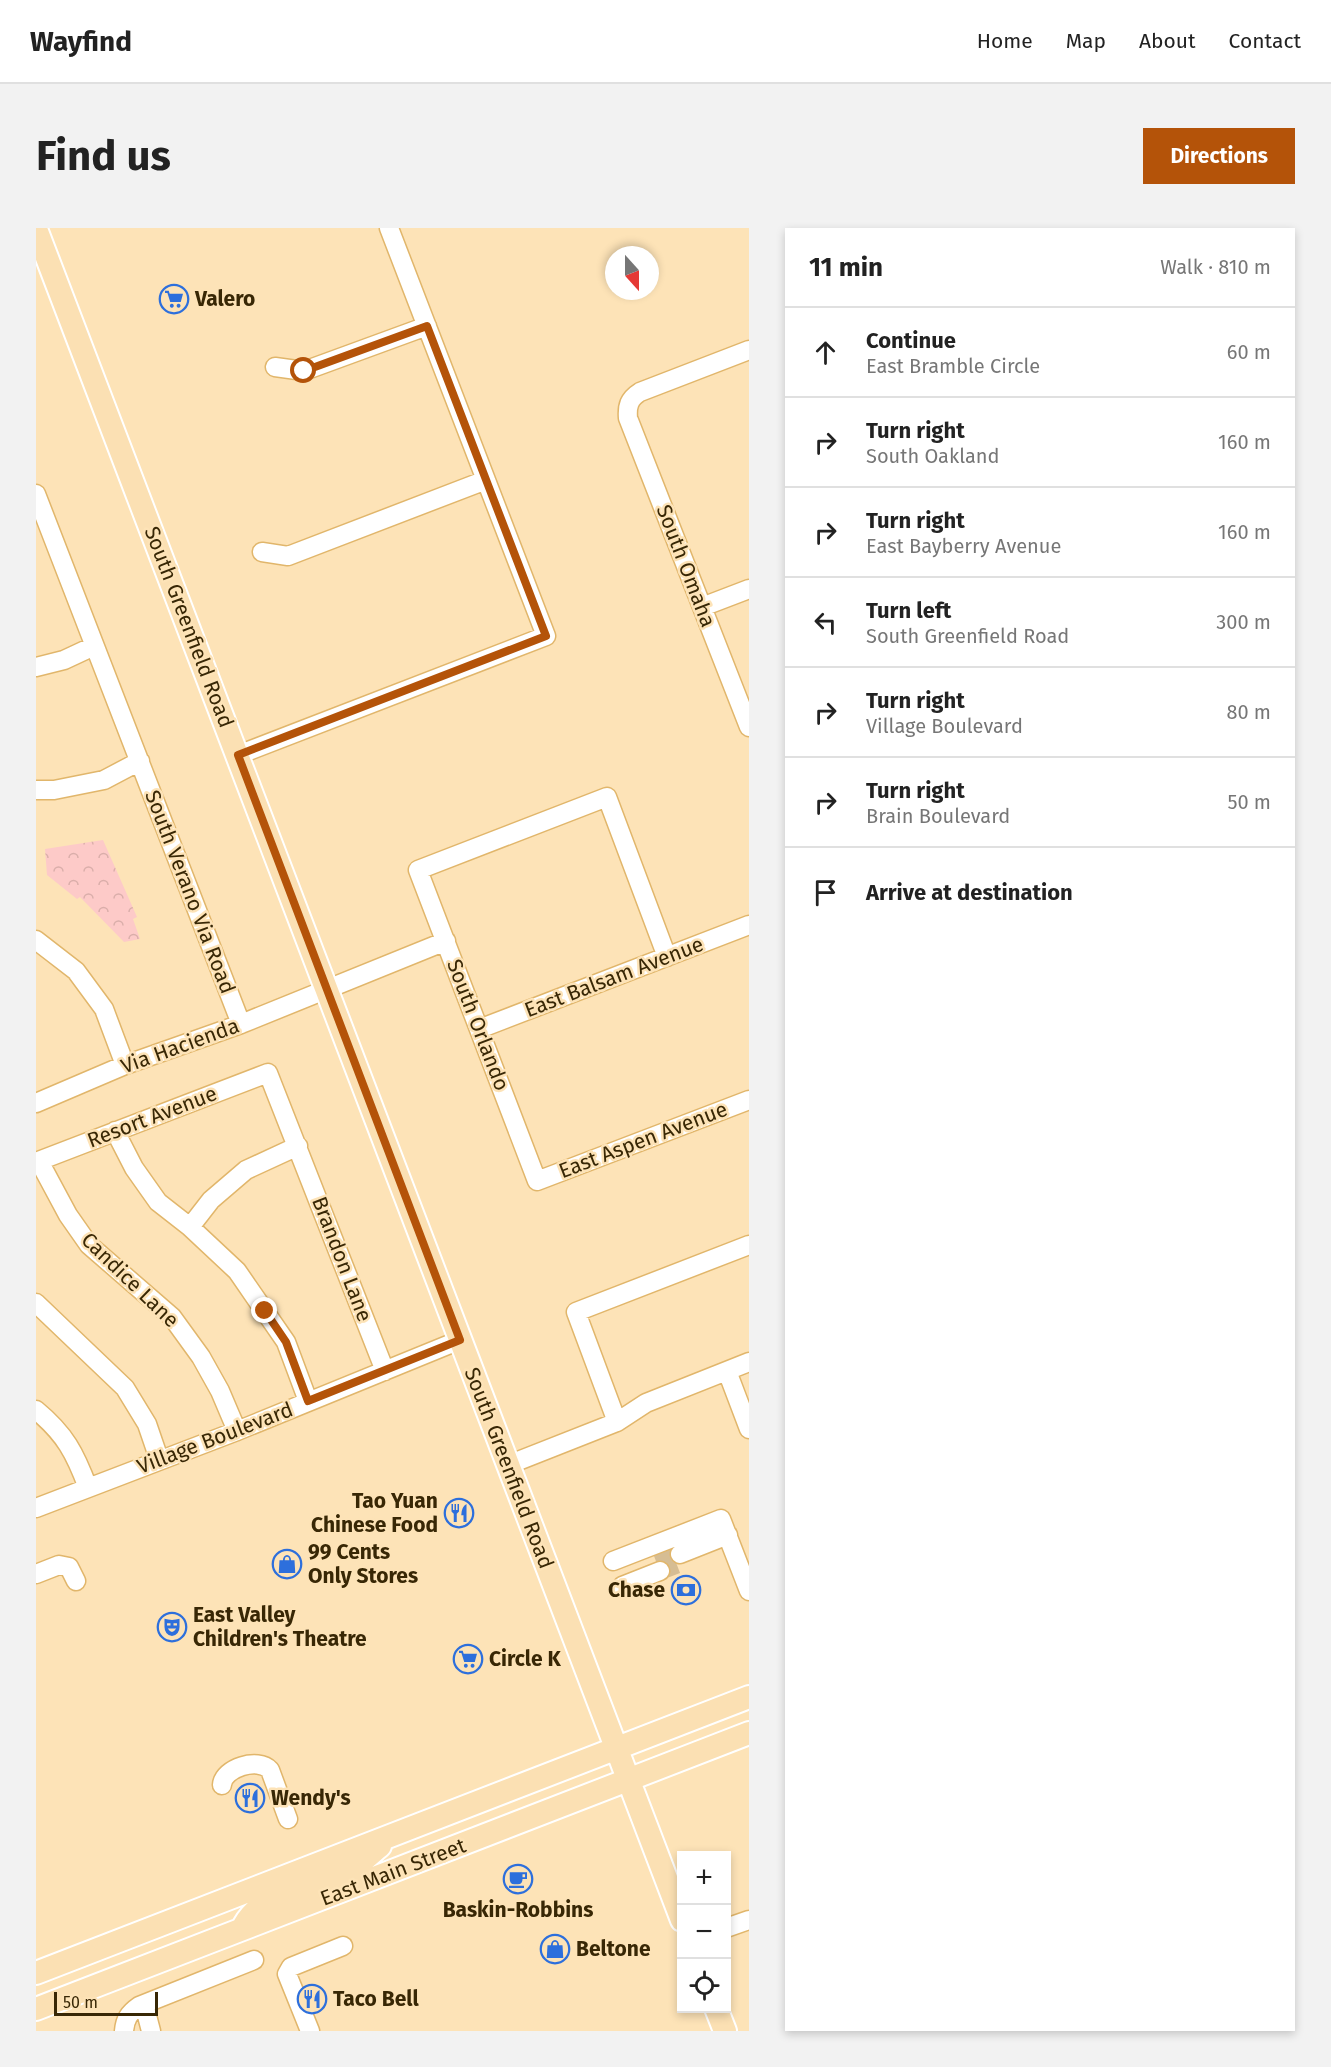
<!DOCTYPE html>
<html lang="en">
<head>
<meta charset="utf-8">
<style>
  body { margin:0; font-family:"Fira Sans",sans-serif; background:#f2f2f2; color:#222 }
  .controls { position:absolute; right:18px; bottom:18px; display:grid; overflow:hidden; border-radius:0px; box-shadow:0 3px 9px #0003 }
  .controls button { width:54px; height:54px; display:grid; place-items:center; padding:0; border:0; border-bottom:2px solid #e0e0e0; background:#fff; color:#222; font:30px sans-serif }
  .compass { position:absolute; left:569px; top:18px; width:54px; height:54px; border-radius:50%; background:#fff; box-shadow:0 3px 9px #0003; rotate:159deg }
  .scale { position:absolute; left:18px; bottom:15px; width:104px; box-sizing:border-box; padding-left:6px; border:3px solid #382705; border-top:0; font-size:16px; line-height:21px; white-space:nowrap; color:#382705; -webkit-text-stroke:4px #fde3b7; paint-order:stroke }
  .stop { position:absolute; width:18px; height:18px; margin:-14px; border:4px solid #b45309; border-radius:50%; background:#fff }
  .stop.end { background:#b45309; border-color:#fff; box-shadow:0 2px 6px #0008 }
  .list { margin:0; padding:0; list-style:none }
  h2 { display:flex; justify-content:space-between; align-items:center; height:78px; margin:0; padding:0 24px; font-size:26px }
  h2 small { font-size:20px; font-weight:400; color:#767676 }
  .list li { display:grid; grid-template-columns:39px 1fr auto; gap:18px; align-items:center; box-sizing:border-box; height:90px; padding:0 24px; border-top:2px solid #e0e0e0 }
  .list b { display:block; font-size:22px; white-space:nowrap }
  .list p { margin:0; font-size:20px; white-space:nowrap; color:#767676 }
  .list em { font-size:20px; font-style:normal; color:#767676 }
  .icon { flex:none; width:33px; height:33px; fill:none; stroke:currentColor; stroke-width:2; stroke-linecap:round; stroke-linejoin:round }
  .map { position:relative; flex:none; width:713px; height:1803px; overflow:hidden; border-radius:0px }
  header { display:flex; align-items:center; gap:36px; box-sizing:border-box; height:84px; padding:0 30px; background:#fff; border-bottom:2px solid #e0e0e0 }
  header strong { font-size:28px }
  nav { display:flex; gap:33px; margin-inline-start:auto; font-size:21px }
  .intro { display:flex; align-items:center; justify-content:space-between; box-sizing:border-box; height:144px; padding:0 36px }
  h1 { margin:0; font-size:42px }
  .button { padding:15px 27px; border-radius:0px; background:#b45309; color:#fff; font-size:21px; font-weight:700 }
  main { display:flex; gap:36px; padding:0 36px }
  aside { flex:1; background:#fff; border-radius:0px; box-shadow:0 3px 9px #0003 }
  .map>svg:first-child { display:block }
  .park { fill:url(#park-crowns) }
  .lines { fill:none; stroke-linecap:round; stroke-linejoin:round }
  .minor-tunnel { stroke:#d6bd93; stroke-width:18; stroke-dasharray:18 9; stroke-linecap:butt }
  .minor-casing { stroke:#e1b66b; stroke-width:21 }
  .major-casing { stroke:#fff; stroke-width:26 }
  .minor { stroke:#fff; stroke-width:18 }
  .major { stroke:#fbe0b3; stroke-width:22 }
  .route { stroke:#b45309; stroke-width:8 }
  .labels { text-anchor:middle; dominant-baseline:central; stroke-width:5; stroke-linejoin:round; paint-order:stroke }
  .poi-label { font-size:21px; font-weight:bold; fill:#382705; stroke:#fde3b7; text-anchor:start }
  .street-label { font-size:21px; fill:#382705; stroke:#fde3b7 }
</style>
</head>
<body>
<header>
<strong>Wayfind</strong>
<nav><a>Home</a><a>Map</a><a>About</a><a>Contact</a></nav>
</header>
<div class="intro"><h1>Find us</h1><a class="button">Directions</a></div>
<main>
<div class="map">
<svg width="713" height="1803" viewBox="0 0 713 1803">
  <defs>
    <pattern id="park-crowns" width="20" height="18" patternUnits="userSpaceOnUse" patternTransform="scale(1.5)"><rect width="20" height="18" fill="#fdcac8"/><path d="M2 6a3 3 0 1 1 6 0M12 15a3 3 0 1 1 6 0" fill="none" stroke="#daaeaa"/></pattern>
  </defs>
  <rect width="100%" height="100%" fill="#fde3b7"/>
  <!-- park -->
  <path class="park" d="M67 612 101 689 97 691 104 711 88 714 44 669 41 671 11 647 9 621Z"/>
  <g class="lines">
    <!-- minor-tunnel -->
    <path class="minor-tunnel" d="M618 1328 641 1319
      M624 1343 648 1334"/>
    <!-- minor casing -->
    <g class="minor-casing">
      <path id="minor" d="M713 122 604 164C593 171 591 178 592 190L713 499
        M239 139 268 143 391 98
        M0 266 205 796
        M226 324 252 328 450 252
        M666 379 713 361
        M0 439 28 432 58 418
        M202 527 510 408 353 0
        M0 562H18L68 552 104 533
        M0 712 40 743 68 781 89 837
        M631 729 571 569 382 642 501 953 713 872
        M443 801 713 697
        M0 875 89 837 205 796 410 713
        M79 903 98 940 122 974 154 999 201 1043 250 1114 272 1173
        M3 933 32 987 53 1017 136 1089 165 1129 184 1163 201 1203
        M0 934 232 845 349 1143
        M154 999 175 972 210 942 262 918
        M0 1075 89 1160 111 1196 123 1231
        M691 1143 713 1201
        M0 1182C29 1206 39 1225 52 1260
        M581 1194 540 1084 713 1017
        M472 1237 581 1194 610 1175 713 1134
        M0 1280 201 1203 424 1112
        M644 1326 692 1307
        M577 1333 685 1291 713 1363
        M0 1346 23 1337 33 1339 40 1353
        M586 1358 624 1343
        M186 1557C187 1540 222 1529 234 1542L252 1591
        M690 1700 713 1692
        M113 1774 109 1780 115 1803
        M88 1803C89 1791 93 1785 103 1778L218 1732
        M274 1803 251 1746 255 1739 307 1718"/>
    </g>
    <!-- major casing -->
    <g class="major-casing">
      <path id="major" d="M0 1 646 1692
        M207 1699C229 1659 281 1659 317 1639 327 1634 335 1625 344 1618
        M0 1745 713 1469
        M680 1780 689 1803
        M0 1781 713 1505"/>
    </g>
    <!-- minor -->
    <use href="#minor" class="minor"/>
    <!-- major -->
    <use href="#major" class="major"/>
  </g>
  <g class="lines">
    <!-- route -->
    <path class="route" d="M229 1083 250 1114 272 1173 424 1112 202 527 510 408 391 98 268 143"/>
  </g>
  <!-- icons -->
  <defs>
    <g id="supermarket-ring" transform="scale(1.5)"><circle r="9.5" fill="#fde3b7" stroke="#2d6fdc" stroke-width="1.5"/><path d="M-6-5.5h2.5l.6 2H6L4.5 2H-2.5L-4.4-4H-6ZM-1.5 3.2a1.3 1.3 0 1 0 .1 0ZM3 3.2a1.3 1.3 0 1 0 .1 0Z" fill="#2d6fdc"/></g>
    <g id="restaurant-ring" transform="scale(1.5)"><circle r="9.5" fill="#fde3b7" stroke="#2d6fdc" stroke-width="1.5"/><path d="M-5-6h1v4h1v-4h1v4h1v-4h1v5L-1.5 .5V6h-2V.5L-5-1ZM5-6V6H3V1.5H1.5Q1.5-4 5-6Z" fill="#2d6fdc"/></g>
    <g id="shop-ring" transform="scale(1.5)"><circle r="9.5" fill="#fde3b7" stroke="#2d6fdc" stroke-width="1.5"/><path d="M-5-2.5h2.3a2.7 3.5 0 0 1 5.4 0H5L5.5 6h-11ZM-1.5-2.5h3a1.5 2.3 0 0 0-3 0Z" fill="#2d6fdc"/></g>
    <g id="bank-ring" transform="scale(1.5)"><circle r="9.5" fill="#fde3b7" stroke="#2d6fdc" stroke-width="1.5"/><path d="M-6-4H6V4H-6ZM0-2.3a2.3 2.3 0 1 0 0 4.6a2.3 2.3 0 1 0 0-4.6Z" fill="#2d6fdc"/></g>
    <g id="theatre-ring" transform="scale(1.5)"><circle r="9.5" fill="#fde3b7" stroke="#2d6fdc" stroke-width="1.5"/><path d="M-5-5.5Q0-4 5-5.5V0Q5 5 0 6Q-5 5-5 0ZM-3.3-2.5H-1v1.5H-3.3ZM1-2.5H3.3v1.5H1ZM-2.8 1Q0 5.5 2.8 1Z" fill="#2d6fdc"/></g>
    <g id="cafe-ring" transform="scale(1.5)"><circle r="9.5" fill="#fde3b7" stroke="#2d6fdc" stroke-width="1.5"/><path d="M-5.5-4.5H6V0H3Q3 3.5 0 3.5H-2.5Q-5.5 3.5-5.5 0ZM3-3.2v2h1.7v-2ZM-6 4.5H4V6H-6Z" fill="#2d6fdc"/></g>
  </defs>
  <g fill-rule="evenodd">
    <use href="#supermarket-ring" x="138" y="71"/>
    <use href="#restaurant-ring" x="423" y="1285"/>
    <use href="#shop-ring" x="251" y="1336"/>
    <use href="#bank-ring" x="650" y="1362"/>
    <use href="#theatre-ring" x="136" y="1399"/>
    <use href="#supermarket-ring" x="432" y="1431"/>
    <use href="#restaurant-ring" x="214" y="1570"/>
    <use href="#cafe-ring" x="482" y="1651"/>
    <use href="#shop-ring" x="519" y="1721"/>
    <use href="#restaurant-ring" x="276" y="1771"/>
  </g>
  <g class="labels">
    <!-- poi labels -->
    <g class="poi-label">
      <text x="159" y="71">Valero</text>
      <text x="402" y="1273" text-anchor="end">Tao Yuan<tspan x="402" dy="24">Chinese Food</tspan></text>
      <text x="272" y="1324">99 Cents<tspan x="272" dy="24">Only Stores</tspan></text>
      <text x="629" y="1362" text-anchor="end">Chase</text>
      <text x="157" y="1387">East Valley<tspan x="157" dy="24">Children's Theatre</tspan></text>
      <text x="453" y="1431">Circle K</text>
      <text x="235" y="1570">Wendy's</text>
      <text x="482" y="1682" text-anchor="middle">Baskin-Robbins</text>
      <text x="540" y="1721">Beltone</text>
      <text x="297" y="1771">Taco Bell</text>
    </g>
    <!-- street labels -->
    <g class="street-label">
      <text transform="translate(650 338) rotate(69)">South Omaha</text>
      <text transform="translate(153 399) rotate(69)">South Greenfield Road</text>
      <text transform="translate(154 664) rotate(69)">South Verano Via Road</text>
      <text transform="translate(578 749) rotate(-21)">East Balsam Avenue</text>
      <text transform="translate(442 797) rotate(69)">South Orlando</text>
      <text transform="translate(144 818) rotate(-20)">Via Hacienda</text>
      <text transform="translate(116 889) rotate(-21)">Resort Avenue</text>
      <text transform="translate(607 912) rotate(-21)">East Aspen Avenue</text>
      <text transform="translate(306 1031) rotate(69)">Brandon Lane</text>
      <text transform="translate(94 1052) rotate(44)">Candice Lane</text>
      <text transform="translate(179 1210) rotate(-21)">Village Boulevard</text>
      <text transform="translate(473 1240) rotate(69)">South Greenfield Road</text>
      <text transform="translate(357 1644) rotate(-21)">East Main Street</text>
    </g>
  </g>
</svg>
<div class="controls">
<button>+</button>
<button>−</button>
<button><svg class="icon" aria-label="locate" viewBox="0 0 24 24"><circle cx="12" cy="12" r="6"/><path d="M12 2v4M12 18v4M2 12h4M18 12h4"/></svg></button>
</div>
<svg class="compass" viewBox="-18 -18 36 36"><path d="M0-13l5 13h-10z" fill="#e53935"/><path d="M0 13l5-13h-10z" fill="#767676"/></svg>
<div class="scale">50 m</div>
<div class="stop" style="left:268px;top:143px"></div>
<div class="stop end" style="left:229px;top:1083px"></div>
</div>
<aside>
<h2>11 min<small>Walk · 810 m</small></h2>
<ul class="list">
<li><svg class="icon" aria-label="ahead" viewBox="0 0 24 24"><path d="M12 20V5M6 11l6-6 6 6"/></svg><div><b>Continue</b><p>East Bramble Circle</p></div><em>60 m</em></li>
<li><svg class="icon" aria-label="right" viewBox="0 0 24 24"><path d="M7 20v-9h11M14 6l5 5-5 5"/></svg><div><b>Turn right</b><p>South Oakland</p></div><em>160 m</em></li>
<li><svg class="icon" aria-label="right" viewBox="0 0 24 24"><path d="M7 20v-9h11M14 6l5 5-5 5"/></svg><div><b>Turn right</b><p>East Bayberry Avenue</p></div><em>160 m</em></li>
<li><svg class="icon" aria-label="left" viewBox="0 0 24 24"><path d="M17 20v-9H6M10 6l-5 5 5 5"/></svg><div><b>Turn left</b><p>South Greenfield Road</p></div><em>300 m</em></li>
<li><svg class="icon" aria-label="right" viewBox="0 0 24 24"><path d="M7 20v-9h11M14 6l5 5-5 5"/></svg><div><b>Turn right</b><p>Village Boulevard</p></div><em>80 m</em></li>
<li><svg class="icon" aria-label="right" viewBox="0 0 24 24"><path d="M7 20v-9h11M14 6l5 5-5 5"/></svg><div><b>Turn right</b><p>Brain Boulevard</p></div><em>50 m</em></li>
<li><svg class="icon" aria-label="arrive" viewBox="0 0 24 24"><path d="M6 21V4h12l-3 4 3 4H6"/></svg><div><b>Arrive at destination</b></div></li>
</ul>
</aside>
</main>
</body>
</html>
